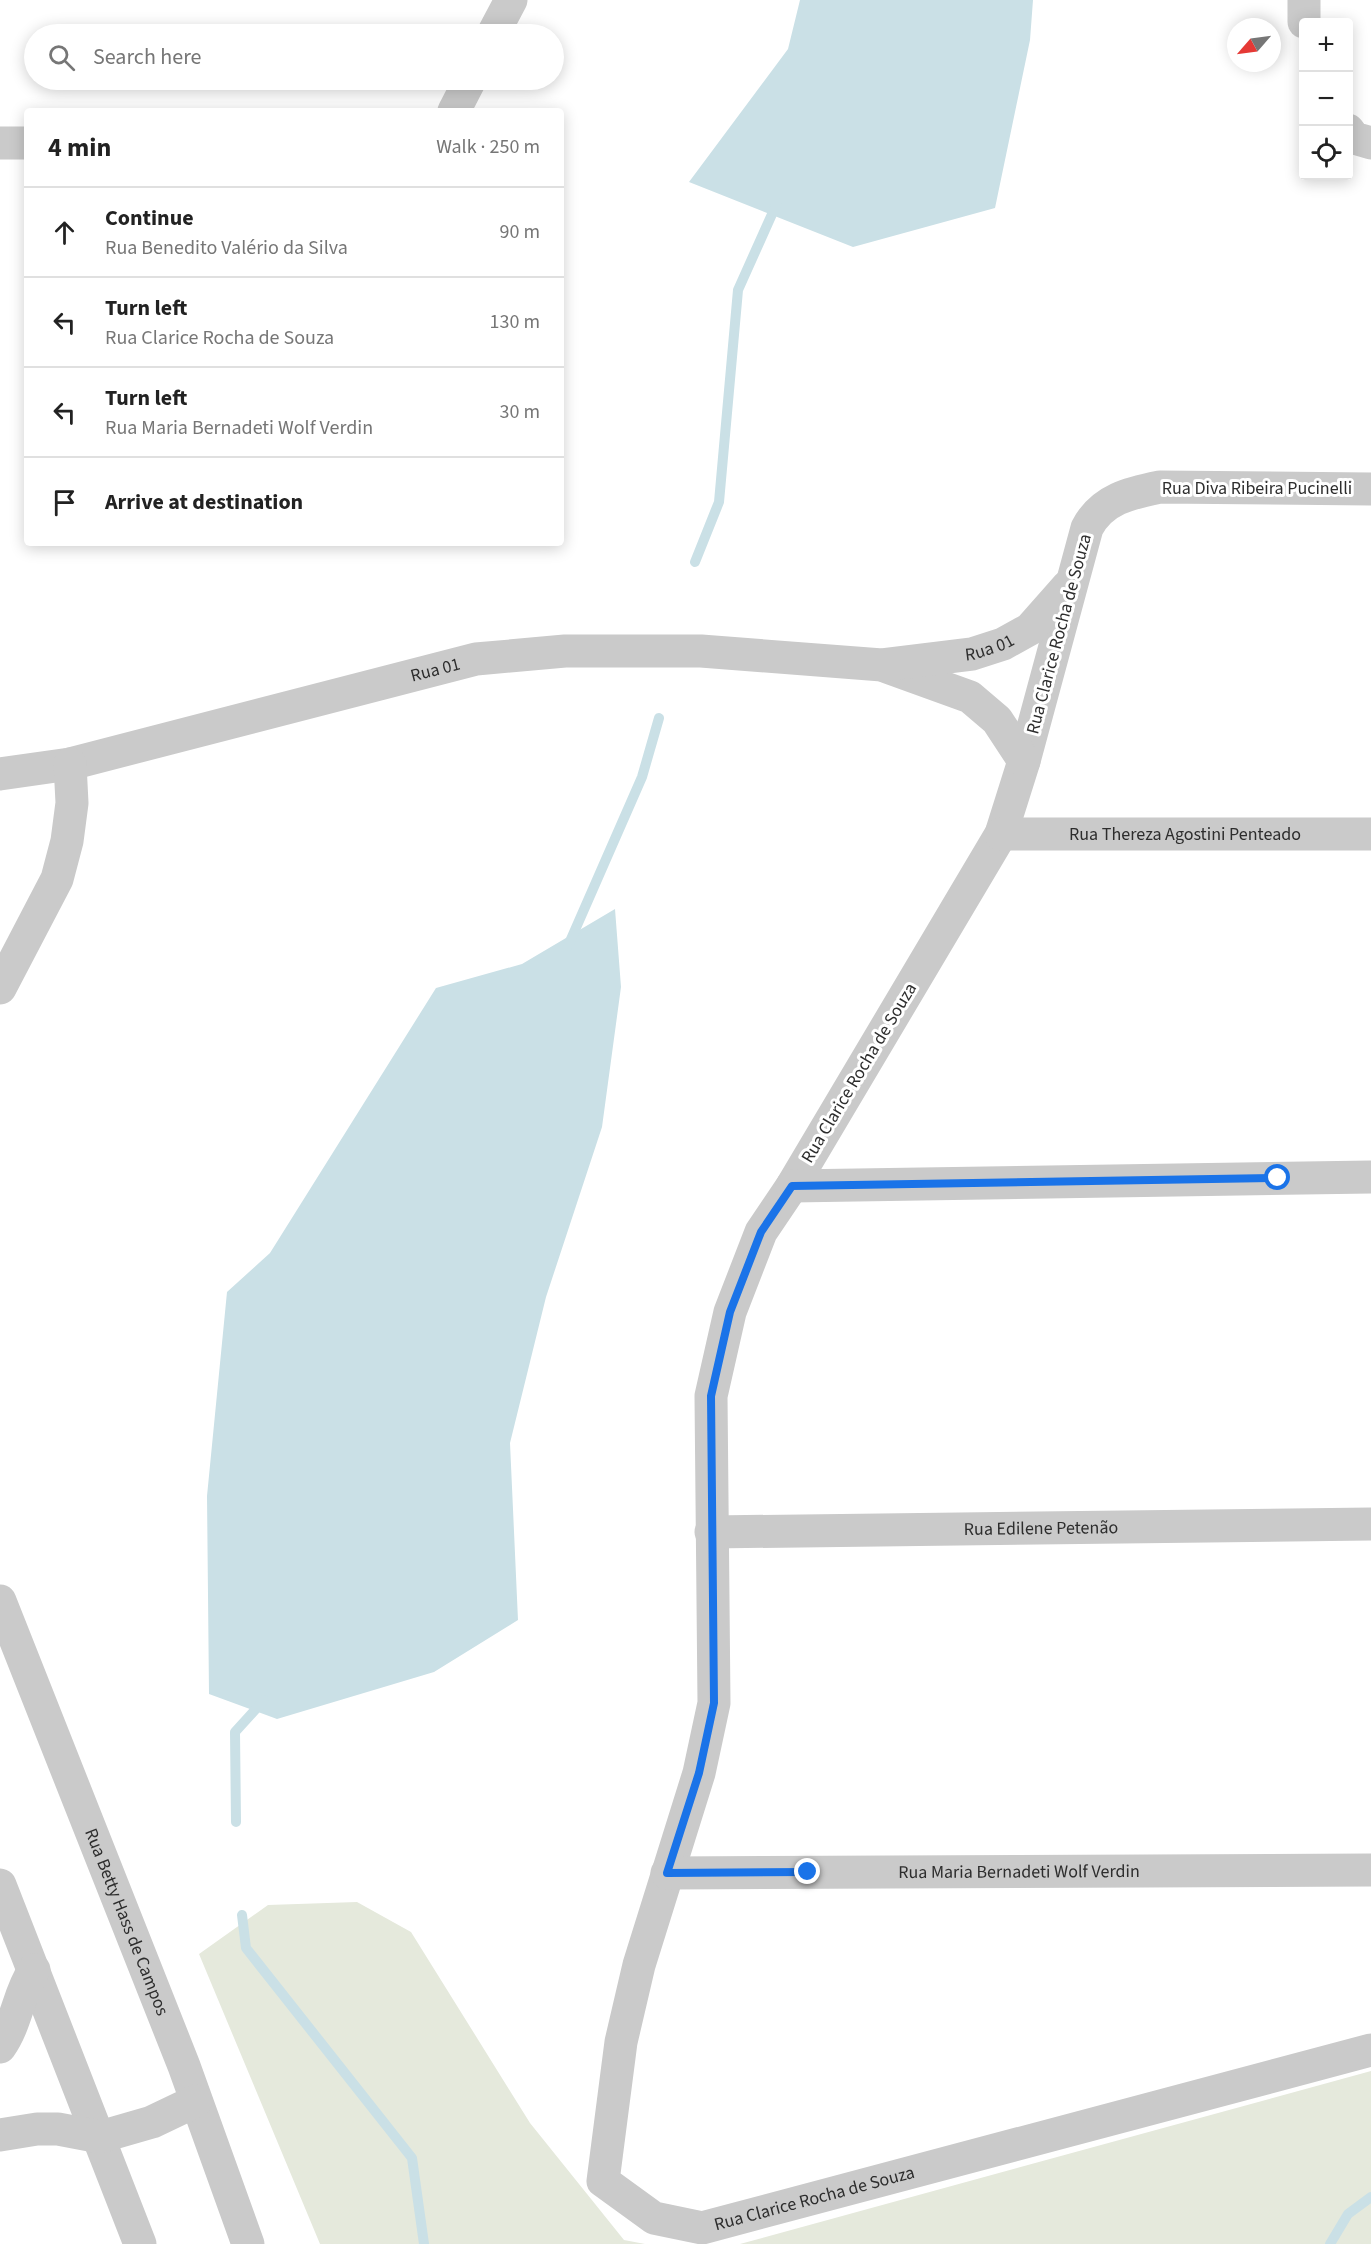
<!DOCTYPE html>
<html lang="en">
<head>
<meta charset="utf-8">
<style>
  body { margin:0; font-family:"Source Sans 3",sans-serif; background:#f6f6f6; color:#222 }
  .controls { position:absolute; right:18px; top:18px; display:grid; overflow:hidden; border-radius:6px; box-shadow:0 3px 15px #0003 }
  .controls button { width:54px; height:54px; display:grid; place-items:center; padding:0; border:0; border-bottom:2px solid #e0e0e0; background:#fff; color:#222; font:30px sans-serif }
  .compass { position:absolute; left:1227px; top:18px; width:54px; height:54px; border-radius:50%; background:#fff; box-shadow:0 3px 15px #0003; rotate:242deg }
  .stop { position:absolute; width:18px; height:18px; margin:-14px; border:4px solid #1a73e8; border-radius:50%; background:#fff }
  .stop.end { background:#1a73e8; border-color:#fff; box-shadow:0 2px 6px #0008 }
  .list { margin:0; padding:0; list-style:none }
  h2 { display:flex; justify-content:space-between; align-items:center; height:78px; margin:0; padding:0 24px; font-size:26px }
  h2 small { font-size:20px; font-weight:400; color:#767676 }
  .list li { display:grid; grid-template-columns:39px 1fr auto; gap:18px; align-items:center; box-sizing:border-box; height:90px; padding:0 24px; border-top:2px solid #e0e0e0 }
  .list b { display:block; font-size:22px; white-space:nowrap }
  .list p { margin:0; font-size:20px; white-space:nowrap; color:#767676 }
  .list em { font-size:20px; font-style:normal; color:#767676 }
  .icon { flex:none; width:33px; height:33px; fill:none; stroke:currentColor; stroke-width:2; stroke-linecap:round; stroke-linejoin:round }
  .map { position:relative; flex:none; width:1371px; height:2244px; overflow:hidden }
  .search { position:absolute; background:#fff; box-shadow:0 3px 15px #0003; left:24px; top:24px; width:540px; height:66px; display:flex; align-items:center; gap:15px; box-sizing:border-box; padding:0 21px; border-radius:33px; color:#767676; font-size:22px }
  .panel { position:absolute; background:#fff; box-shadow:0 3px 15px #0003; left:24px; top:108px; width:540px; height:438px; border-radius:6px }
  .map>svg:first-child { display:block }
  .green { fill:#e5e9dc }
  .water { fill:#cae0e6 }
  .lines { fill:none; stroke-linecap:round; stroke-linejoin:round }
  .stream { stroke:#cae0e6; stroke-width:10 }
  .minor { stroke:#cacaca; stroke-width:33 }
  .route { stroke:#1a73e8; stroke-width:8 }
  .labels { text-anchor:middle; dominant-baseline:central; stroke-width:6; stroke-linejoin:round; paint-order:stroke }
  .street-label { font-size:18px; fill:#2d2d2d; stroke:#fff }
</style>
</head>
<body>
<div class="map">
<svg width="1371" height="2244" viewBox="0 0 1371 2244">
  <rect width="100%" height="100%" fill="#fff"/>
  <!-- green -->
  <path class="green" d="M357 1902 411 1932 530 2123 624 2240 645 2244H320L199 1954 268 1905Z
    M1371 2071V2244H740Z"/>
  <!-- water -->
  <path class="water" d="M800 0H1033L1030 40 995 208 853 247 689 182 788 49Z
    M615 909 621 987 602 1127 546 1297 510 1443 518 1620 434 1672 277 1719 209 1694 207 1496 227 1292 270 1253 436 988 522 964Z"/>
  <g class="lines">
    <!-- stream -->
    <path class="stream" d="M695 562 719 502 738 290 777 203
      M568 946 642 777 659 718
      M236 1822 235 1732 264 1700
      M242 1915 246 1948 412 2158 424 2244
      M1330 2244 1348 2214 1371 2197"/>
    <!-- minor -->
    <g class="minor">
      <path d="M1304 0V22"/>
      <path d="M493 34 511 0"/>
      <path d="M454 111 470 80"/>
      <path d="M1348 130 1354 138 1371 143"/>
      <path d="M0 143H27"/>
      <path id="s1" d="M1371 489 1160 487C1130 493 1102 499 1087 528L1024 761 1001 834 792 1186 761 1232 730 1312 711 1396 714 1703 699 1773 639 1965 621 2042 603 2181 654 2218 702 2228 1371 2050"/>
      <path d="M887 667 970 697 997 720 1024 761"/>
      <path id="s2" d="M0 774 70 764 476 659 565 651H701L882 665 972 654 1003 644 1030 629 1068 586"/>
      <path id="s3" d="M1001 834H1371"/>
      <path d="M0 988 57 879 67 841 72 803 70 764"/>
      <path d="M792 1186 1371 1177"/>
      <path id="s4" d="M711 1532 1371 1524"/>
      <path id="s5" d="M0 1601 184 2066 248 2244"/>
      <path id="s6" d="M667 1873 1371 1870"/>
      <path d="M0 1885 140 2244"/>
      <path d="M0 2047C17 2023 18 1994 34 1970"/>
      <path d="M0 2135 37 2129H58L100 2137 152 2122 196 2101"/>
    </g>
  </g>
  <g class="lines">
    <!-- route -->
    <path class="route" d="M808 1872 667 1873 699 1773 714 1703 711 1396 730 1312 761 1232 792 1186 1278 1178"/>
  </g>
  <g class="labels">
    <!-- street labels -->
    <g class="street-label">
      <text x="1257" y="488">Rua Diva Ribeira Pucinelli</text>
      <text transform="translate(1059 634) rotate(-75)">Rua Clarice Rocha de Souza</text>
      <text stroke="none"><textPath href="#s2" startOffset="1006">Rua 01</textPath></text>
      <text stroke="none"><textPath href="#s2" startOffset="448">Rua 01</textPath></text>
      <text stroke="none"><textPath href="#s3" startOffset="184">Rua Thereza Agostini Penteado</textPath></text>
      <text transform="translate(859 1073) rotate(-59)">Rua Clarice Rocha de Souza</text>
      <text stroke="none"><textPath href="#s4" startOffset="330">Rua Edilene Petenão</textPath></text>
      <text stroke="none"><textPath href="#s6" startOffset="352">Rua Maria Bernadeti Wolf Verdin</textPath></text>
      <text stroke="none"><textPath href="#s5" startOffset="345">Rua Betty Hass de Campos</textPath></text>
      <text stroke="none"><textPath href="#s1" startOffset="2280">Rua Clarice Rocha de Souza</textPath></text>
    </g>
  </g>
</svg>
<div class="controls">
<button>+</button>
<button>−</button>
<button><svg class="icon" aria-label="locate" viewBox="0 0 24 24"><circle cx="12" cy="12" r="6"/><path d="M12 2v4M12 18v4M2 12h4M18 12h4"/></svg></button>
</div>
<svg class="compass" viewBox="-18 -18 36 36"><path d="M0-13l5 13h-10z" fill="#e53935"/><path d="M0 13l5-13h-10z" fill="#767676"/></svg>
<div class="stop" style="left:1278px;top:1178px"></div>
<div class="stop end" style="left:808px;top:1872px"></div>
<div class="search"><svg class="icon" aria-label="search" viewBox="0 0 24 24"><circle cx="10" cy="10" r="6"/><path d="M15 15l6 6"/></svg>Search here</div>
<section class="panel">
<h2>4 min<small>Walk · 250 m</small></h2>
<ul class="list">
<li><svg class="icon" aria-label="ahead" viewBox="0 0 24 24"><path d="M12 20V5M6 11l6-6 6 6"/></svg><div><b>Continue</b><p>Rua Benedito Valério da Silva</p></div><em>90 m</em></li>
<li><svg class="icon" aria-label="left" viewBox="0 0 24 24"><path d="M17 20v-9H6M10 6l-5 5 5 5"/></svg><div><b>Turn left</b><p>Rua Clarice Rocha de Souza</p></div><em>130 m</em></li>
<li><svg class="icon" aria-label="left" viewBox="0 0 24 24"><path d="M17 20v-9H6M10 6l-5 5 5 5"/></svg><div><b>Turn left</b><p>Rua Maria Bernadeti Wolf Verdin</p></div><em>30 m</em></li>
<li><svg class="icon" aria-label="arrive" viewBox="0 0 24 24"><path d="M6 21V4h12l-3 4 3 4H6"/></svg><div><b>Arrive at destination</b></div></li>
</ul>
</section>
</div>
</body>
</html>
